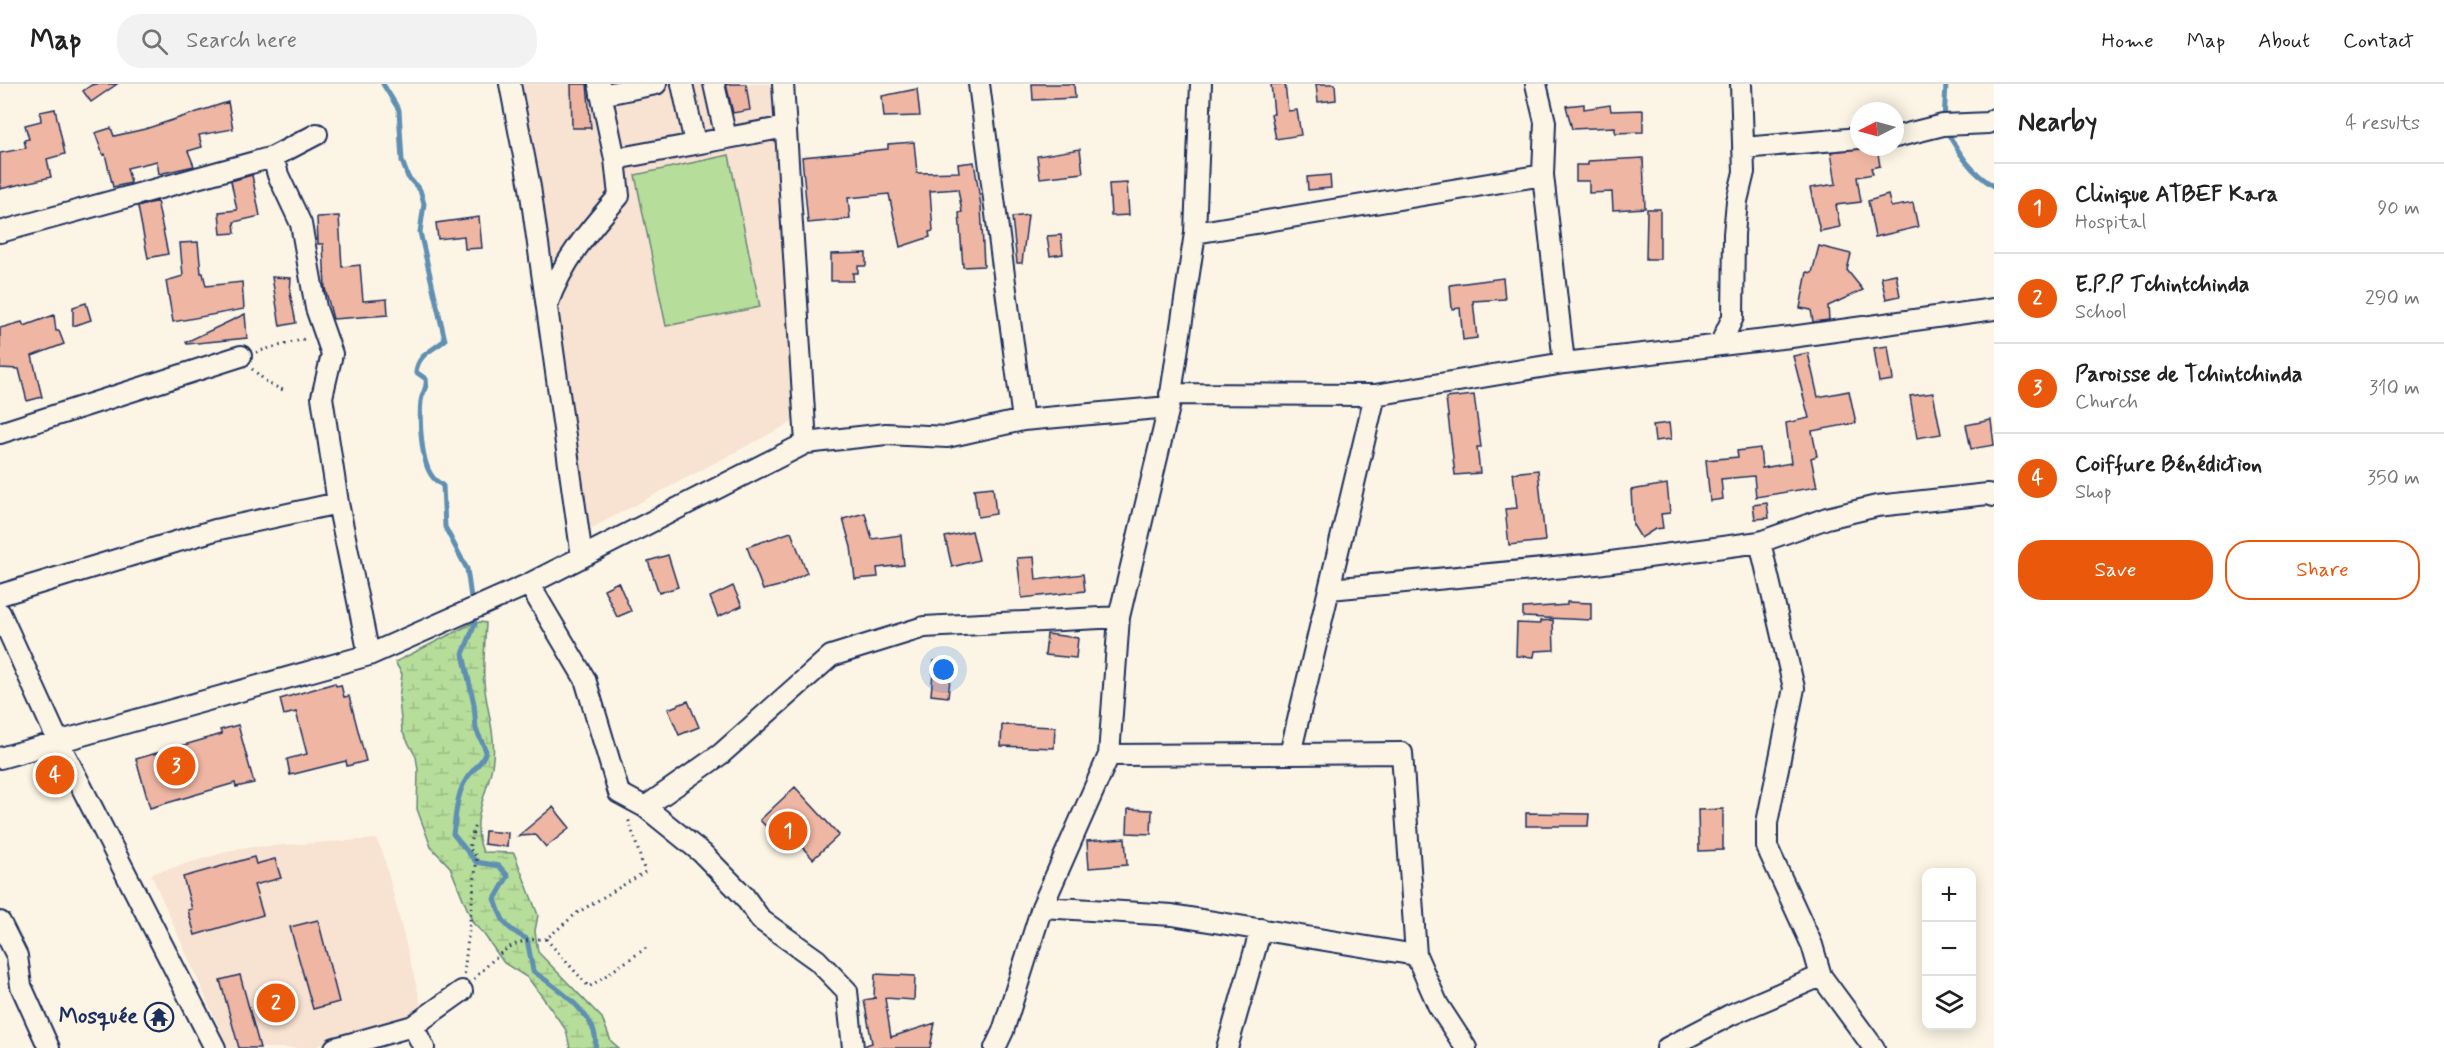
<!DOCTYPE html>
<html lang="en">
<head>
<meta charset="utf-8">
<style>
  body { margin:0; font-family:Mynerve,sans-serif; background:#f2f2f2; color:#222 }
  .controls { position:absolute; right:18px; bottom:18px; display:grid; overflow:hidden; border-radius:12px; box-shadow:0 3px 15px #0003 }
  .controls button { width:54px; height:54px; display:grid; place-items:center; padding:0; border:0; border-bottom:2px solid #e0e0e0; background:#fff; color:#222; font:30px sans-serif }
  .compass { position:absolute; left:1850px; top:18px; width:54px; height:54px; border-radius:50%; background:#fff; box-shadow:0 3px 15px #0003; rotate:264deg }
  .you { position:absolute; left:944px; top:586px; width:21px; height:21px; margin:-15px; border:4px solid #fff; border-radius:50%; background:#1a73e8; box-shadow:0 0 0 9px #1a73e833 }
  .badge { display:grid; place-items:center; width:39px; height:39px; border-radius:50%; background:#ea580c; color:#fff; font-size:20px; font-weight:700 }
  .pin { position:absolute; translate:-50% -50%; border:3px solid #fff; box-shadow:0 2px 6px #0006 }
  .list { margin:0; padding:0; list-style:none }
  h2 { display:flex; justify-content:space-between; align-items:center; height:78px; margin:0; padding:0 24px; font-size:26px }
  h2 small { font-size:20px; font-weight:400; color:#767676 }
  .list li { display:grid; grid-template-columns:39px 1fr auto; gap:18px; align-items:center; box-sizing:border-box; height:90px; padding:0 24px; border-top:2px solid #e0e0e0 }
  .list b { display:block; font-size:22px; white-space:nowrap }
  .list p { margin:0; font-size:20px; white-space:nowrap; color:#767676 }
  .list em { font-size:20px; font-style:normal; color:#767676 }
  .actions { display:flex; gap:12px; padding:18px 24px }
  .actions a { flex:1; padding:14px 0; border:2px solid #ea580c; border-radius:24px; text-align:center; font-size:21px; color:#ea580c }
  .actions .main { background:#ea580c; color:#fff }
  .icon { flex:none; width:33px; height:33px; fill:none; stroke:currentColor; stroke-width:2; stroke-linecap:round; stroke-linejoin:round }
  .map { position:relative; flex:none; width:1994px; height:964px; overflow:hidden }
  header { display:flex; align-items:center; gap:36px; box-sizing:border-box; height:84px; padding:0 30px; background:#fff; border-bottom:2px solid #e0e0e0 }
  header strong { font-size:28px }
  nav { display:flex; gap:33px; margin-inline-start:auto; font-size:21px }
  .search { width:420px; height:54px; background:#f2f2f2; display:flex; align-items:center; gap:15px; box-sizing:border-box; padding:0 21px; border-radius:24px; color:#767676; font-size:22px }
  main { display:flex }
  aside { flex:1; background:#fff }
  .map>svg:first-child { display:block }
  .built { fill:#f8e2d1 }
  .wetland { fill:url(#wetland-marsh); stroke:#68867c; stroke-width:1.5 }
  .pitch { fill:#b6dd99; stroke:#68867c; stroke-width:1.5 }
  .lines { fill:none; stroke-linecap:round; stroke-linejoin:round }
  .stream { stroke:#5e8fb3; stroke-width:5 }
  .building { fill:#eeb6a3; stroke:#1b2f5e; stroke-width:1.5 }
  .minor-casing { stroke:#1b2f5e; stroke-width:24 }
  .path { stroke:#1b2f5e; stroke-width:3; stroke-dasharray:1.5 4.5; stroke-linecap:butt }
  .minor { stroke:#fcf5e5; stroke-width:20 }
  .labels { text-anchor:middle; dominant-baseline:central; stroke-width:6; stroke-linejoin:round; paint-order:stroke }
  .poi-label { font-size:22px; font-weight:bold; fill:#1b2f5e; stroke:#fcf5e5; text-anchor:end }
</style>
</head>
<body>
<header>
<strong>Map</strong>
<div class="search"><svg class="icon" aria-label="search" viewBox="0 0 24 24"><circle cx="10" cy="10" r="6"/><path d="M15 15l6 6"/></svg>Search here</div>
<nav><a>Home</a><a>Map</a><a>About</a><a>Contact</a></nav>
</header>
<main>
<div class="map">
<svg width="1994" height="964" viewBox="0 0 1994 964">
  <defs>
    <pattern id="wetland-marsh" width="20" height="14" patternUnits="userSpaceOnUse" patternTransform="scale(1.5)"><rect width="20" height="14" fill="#b6dd99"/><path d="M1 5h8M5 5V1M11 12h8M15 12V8" fill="none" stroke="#9cbe86"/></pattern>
  </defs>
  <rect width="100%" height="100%" fill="#fcf5e5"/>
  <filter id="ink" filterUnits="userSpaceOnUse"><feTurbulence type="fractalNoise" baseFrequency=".0167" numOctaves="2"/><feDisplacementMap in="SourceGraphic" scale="12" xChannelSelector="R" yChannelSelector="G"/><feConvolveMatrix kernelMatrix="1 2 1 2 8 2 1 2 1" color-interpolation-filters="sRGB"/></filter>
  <g filter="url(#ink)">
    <!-- built -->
    <path class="built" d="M518 0H777L796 336 586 447Z
      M376 755 383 769 423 928 311 964H228L151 790 240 764Z"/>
    <!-- wetland -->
    <path class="wetland" d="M480 538 486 539C485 558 483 579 484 598 486 623 496 650 493 675 490 709 468 732 483 768L514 769 538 831 535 847 538 868 602 934 611 957 619 964H570L566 946 541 911 528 894 504 879 483 849 473 839 450 783 431 763 417 725 418 686 416 673 402 647 399 615 402 590 395 578 471 540Z"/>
    <!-- pitch -->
    <path class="pitch" d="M729 71 760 223 666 242 635 91Z"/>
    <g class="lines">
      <!-- stream -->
      <path class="stream" d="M383 0 399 26 402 77 408 93 420 106 424 120 420 148 445 256C432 267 418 270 416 288L426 295C428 303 422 309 421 317 419 335 421 378 432 392 434 396 440 399 443 402L445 443 467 485 472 521
        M1944 37 1946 0
        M1946 46C1959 69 1971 89 1994 102
        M473 530 475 540 463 570 474 620 476 645 486 667C481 682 474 683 467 694 456 710 456 733 453 750L476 778 499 782 508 792 495 815C502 838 505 844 527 855L533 887C554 902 602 933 595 964"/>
    </g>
    <!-- building -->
    <path class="building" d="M93 0H117L91 18 83 7Z
      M571 0H587L591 44H572Z
      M726 0H746L750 26 733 29Z
      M1032 0H1074L1075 14 1033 16Z
      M1271 0H1285L1288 27 1297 26 1301 51 1276 55 1271 30H1274Z
      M1316 0H1335L1336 16 1318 18Z
      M917 5 920 32 884 33 882 12Z
      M228 18 233 45 199 51 202 63 188 67 194 82 159 90 157 77 127 84 131 99 113 103 105 70 103 71 95 49 111 44 114 52 145 45Z
      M1584 20V25L1610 21 1611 27 1643 26V48L1615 49V43L1572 45 1566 22Z
      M55 25 65 70 47 75 51 93 0 105V69L26 64 24 56 29 55 25 41 41 37 40 28Z
      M914 58 917 89 959 88 958 80 974 78 981 122 984 182 963 183 959 129 962 128 958 105 930 107 933 147 929 148 930 153 900 163 889 110 848 114 850 135 808 139 802 73 888 65V60Z
      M1868 63V66L1877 64 1880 82 1871 84 1873 90 1857 93 1861 118 1836 121 1840 143 1820 147 1810 104 1836 100 1831 68Z
      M1080 65 1083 89 1040 94 1037 72Z
      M1643 74 1645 124 1613 126 1612 108 1589 109V97H1576V81H1588V77Z
      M252 91 260 132 234 138 235 149 221 150 219 128 237 126 231 97Z
      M1330 91 1331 104 1308 106 1307 93Z
      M1127 99 1129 131 1111 132 1109 100Z
      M1888 111 1891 123 1913 119 1918 143 1875 153 1868 117Z
      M157 117 168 170 148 174 138 123Z
      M1647 125H1660V175H1646Z
      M1028 131 1022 179H1017L1012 133Z
      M339 132 342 183 360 181 363 217 387 215 388 231 333 235 325 204 323 160H318L317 133Z
      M479 133 482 164 465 165 464 152 438 155 436 139Z
      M1061 151 1063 170 1050 172 1047 152Z
      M198 158 201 189H203L206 202 242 198 244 225 173 238 166 197 183 192 180 159Z
      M1819 162 1851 170 1847 186 1863 206 1828 222 1829 236 1813 238 1811 226 1800 224 1807 188 1812 189Z
      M866 169V182H858V189H853V197H831V170Z
      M1896 190 1900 212 1886 215 1881 193Z
      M272 193 291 194 290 209 296 239 280 242Z
      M1503 194 1505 215 1473 217 1477 254 1463 256 1460 224 1452 225 1450 201Z
      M86 219 91 236 73 242V223Z
      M245 230 247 254 187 260 186 258Z
      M54 231 56 247H59L64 260 32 272 42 313 27 317 19 285 0 284V244L22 238 24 242Z
      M1888 262 1893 296 1879 298 1874 264Z
      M1808 269 1818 313 1849 307 1856 339 1812 347 1817 372 1811 374 1817 403 1756 413 1754 392 1721 395 1723 415 1710 417 1706 376 1738 373 1737 367 1760 364 1762 384 1791 379 1786 339 1809 334 1793 272Z
      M1933 309 1941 350 1917 354 1910 312Z
      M1474 311 1481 363H1477L1480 389 1455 391 1446 314Z
      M1991 336 1994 361 1971 365 1966 341Z
      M1669 339 1671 355 1655 357 1653 341Z
      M1538 386 1545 457 1509 461 1505 425 1517 424 1513 389Z
      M1667 400 1670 429 1661 430 1663 444 1655 445 1641 454 1633 441 1631 406Z
      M993 403 996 430 978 433 974 405Z
      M1767 419 1769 434 1755 435 1753 421Z
      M865 429 872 455 901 451 904 481 877 484 878 493 855 495 851 463 843 435Z
      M972 447 979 476 952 483 945 453Z
      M791 448 807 489 783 501 763 506 747 463Z
      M668 471 678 503 659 509 648 477Z
      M1034 473 1036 496 1083 490 1085 507 1022 514 1017 474Z
      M618 498 631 527 617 533 604 505Z
      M733 502 742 522 718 533 710 513Z
      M1567 518 1591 519V536L1523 533V524L1567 521Z
      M1553 536 1554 566 1535 567 1534 573 1516 572 1517 539 1540 540V537Z
      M1047 550 1078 554 1076 574 1045 571Z
      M934 577 952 578 948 613 931 611Z
      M335 599 336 602 341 601 344 613 349 612 366 677 347 682 346 677 290 691 287 675 307 670 296 628 284 631 280 615Z
      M688 617 699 643 679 651 668 625Z
      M238 641 254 699 236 703 235 699 150 724 136 675 222 650 220 646Z
      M1002 641 1055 643 1054 664 1001 662Z
      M795 703 839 751 813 775 790 750 781 759 760 736Z
      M553 723 570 744 546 763 536 751 518 752Z
      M1128 725 1152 726 1151 750 1127 749Z
      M1723 725V766L1699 767 1698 726Z
      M1526 729 1589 730 1588 742H1526Z
      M485 747 508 749 507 763 484 760Z
      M1125 754 1127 781 1089 784 1087 757Z
      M254 773 256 780 275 775 281 794 254 801 263 831 195 851 188 826 192 825 183 793Z
      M318 836 339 918 313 925 290 843Z
      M875 890 915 892 914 916 885 914 891 953 935 939 930 964H866V961L872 959 864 916 876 914H874Z
      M240 891 260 964H239L220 896Z"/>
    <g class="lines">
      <!-- minor casing -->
      <g class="minor-casing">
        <path id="minor" d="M510 0 530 103 582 473
          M682 0 695 59
          M714 0 726 54
          M979 0 1023 336
          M1536 0 1545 38 1543 91 1564 279
          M601 11 656 0
          M1895 53 1943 41 1989 39 1994 35
          M1743 64 1859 54
          M273 73 278 91 301 140 316 224 332 270 322 313 338 419 369 571
          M615 75 786 43
          M0 148 273 73 317 50
          M1195 149 1543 91
          M547 221C562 178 589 146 619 112L615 75 599 0
          M1720 261 1733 233 1734 150 1737 117 1744 88 1741 0
          M1170 310 1375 311 1564 279 1791 253 1994 225
          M0 349 241 272
          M806 359 886 350 947 353 1023 336 1169 323
          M1760 458 1794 604 1767 739V763L1812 861 1821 892 1874 964
          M529 500 585 595 619 709 645 723 721 670 831 572 924 543 1119 533
          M1330 505 1596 480 1760 458 1827 434 1877 422 1988 410 1994 412
          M0 511 215 446 338 419
          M0 529 59 659 215 964
          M1290 670 1402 669 1416 871
          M1109 671 1290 670 1375 311
          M0 674 369 571 529 500 806 359 783 0
          M645 723 702 769 744 812 761 836 817 876 847 907 853 964
          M1042 823 1172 831 1416 871 1438 921 1466 964
          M0 838 17 872 21 902 49 964
          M413 942 424 964
          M335 964 413 942 462 907
          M995 964 1003 947 1042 823 1109 671 1119 533 1169 323 1195 149 1201 0
          M1227 964 1261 845
          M1667 964 1730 931 1821 892"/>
      </g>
      <!-- path -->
      <path class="path" d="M94 0 95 4
        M256 268 308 254
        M252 285 269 300 283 306
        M546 855 589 903 649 862
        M464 890 477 773 469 764 475 740
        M474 895C497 872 510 854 546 855L577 829 645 788 628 734"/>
      <!-- minor -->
      <use href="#minor" class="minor"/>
    </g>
  </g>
  <!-- icons -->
  <defs>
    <g id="temple-ring" transform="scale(1.5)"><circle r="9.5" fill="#fcf5e5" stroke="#1b2f5e" stroke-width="1.5"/><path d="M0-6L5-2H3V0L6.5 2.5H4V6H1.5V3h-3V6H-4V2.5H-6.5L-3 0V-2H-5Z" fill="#1b2f5e"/></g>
  </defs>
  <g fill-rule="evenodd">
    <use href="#temple-ring" x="159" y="933"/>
  </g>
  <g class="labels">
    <!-- poi labels -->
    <g class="poi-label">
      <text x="138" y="933">Mosquée</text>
    </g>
  </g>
</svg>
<div class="controls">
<button>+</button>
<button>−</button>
<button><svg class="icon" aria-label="layers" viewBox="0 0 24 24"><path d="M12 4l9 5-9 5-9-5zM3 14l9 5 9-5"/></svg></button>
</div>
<svg class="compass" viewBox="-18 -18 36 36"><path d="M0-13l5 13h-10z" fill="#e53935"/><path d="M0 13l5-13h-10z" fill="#767676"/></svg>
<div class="you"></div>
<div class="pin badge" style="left:788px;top:747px">1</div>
<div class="pin badge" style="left:276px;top:919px">2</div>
<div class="pin badge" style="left:176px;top:682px">3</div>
<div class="pin badge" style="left:55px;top:691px">4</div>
</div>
<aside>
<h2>Nearby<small>4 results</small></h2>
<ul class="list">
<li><span class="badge">1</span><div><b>Clinique ATBEF Kara</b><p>Hospital</p></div><em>90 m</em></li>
<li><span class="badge">2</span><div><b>E.P.P Tchintchinda</b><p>School</p></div><em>290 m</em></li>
<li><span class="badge">3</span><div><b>Paroisse de Tchintchinda</b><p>Church</p></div><em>310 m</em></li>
<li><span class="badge">4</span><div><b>Coiffure Bénédiction</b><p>Shop</p></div><em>350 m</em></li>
</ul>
<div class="actions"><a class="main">Save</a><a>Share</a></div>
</aside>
</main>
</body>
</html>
